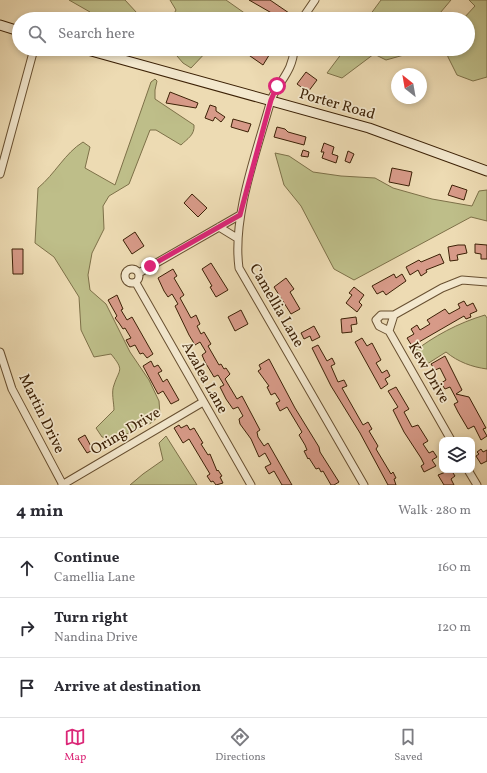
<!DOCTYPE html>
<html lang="en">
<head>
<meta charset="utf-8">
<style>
  body { margin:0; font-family:Vollkorn,serif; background:#f2f2f3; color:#2b2b33 }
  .controls { position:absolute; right:12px; bottom:12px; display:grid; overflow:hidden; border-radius:8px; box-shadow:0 2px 6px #0003 }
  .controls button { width:36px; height:36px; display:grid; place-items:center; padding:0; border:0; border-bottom:1px solid #e1e1e2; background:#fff; color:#2b2b33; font:20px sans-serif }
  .compass { position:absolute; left:391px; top:68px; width:36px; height:36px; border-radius:50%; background:#fff; box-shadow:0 2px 6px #0003; rotate:329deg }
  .stop { position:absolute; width:12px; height:12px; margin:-9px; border:3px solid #db2777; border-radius:50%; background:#fff }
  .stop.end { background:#db2777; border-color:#fff; box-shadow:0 1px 4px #0008 }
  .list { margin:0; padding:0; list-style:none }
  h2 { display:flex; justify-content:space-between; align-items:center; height:52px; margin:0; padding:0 16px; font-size:17px }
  h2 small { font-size:13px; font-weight:400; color:#7c7c81 }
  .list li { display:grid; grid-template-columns:26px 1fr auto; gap:12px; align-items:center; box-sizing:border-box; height:60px; padding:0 16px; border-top:1px solid #e1e1e2 }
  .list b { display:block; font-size:15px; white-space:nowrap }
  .list p { margin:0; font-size:13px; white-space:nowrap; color:#7c7c81 }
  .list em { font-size:13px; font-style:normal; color:#7c7c81 }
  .icon { flex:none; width:22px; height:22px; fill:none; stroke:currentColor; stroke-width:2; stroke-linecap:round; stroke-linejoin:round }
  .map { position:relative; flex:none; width:487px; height:485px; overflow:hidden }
  .search { position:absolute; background:#fff; box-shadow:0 2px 6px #0003; left:12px; right:12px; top:12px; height:44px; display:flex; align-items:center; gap:10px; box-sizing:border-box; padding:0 14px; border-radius:22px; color:#7c7c81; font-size:15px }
  .sheet { height:232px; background:#fff }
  nav { display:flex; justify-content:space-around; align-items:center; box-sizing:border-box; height:56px; border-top:1px solid #e1e1e2; background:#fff; font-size:11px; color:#7c7c81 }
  nav a { display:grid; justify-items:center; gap:2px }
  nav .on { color:#db2777 }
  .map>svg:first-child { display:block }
  .green { fill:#bebe89; stroke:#7d7048 }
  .building { fill:#d79a88; stroke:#3c2106 }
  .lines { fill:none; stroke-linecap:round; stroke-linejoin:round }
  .minor-casing { stroke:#685031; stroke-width:9 }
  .secondary-casing { stroke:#3c2106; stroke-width:11 }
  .minor { stroke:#f3e8ce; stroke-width:7 }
  .secondary { stroke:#f3e8ce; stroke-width:9 }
  .route { stroke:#db2777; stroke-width:5 }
  .labels { text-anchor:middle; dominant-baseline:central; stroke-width:3.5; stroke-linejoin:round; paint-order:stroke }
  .street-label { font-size:15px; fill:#3c2106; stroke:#f3e8ce }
</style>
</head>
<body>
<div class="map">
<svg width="487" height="485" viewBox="0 0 487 485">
  <rect width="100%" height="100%" fill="#eddbb3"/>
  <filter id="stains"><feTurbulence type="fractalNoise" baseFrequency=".005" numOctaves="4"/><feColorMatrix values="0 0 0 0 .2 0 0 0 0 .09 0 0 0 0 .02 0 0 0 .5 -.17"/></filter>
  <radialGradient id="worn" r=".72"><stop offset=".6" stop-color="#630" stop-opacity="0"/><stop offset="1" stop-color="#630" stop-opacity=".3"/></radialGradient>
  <!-- green -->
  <path class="green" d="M69 0H125L137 13 135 19H97L90 12Z
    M170 0H226L253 19H171L176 10Z
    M381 0H451L435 19H367Z
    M469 0H487V77L473 81 457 75 448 57 446 49H468V19H463L475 6Z
    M171 49H209L191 68 183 63Z
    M345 49H414L411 53 386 60 374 54 342 78 327 73Z
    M155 79 157 81 155 90V99L194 125C195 135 187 139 181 145L156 130H150L129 184 109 196 103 206 104 229 92 253 88 275 90 290 106 304 130 352 149 380 159 401 160 415 151 423 120 437 113 439 102 437 96 428 114 410C114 403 111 392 114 385 119 369 125 371 111 354L94 357 81 330 79 297 54 257 35 243 38 188C55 174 65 153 83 142L90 147 85 168 115 185 151 82Z
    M275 153 289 156 313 172 341 176 375 178 393 188 432 199 472 206 479 191 487 190V221L471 217 354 280 334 269 301 206 284 185Z
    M485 315 487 318V369C472 367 458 362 446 352L424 366 412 353C434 336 458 323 485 315Z
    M166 436 197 485H130L143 474 163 460 159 443Z"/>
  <!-- building -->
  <path class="building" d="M249 0H270L289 13 285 19H282Z
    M240 49H266L271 52 263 65Z
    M306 72 317 80 308 92 297 84Z
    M170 92 198 103 196 108 166 103Z
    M210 105 216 107V111L225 117 221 122 215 117 213 121 205 118Z
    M233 119 251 124 248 132 231 127Z
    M277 127 285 129 288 132 306 137 304 145 274 137Z
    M324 143 334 147 332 154 338 156 336 163 322 158 324 152H321Z
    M303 150 309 152 308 157 301 156Z
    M348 151 354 154 350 163 345 161Z
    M392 168 412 172 409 186 389 182Z
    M452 185 467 190 464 200 448 195Z
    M192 194 207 208 198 217 184 203Z
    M135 232 144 246 132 254 123 240Z
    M475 244 487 245V259H481V254L475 253Z
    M458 245H465L467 253 457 255 458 260 450 261 448 247Z
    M12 249H23V274H13Z
    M440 254 444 263 426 270 427 272 421 276 418 270 410 275 406 267 419 260 421 262Z
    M211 263 228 290 216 297 210 287 212 286 202 269Z
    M173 269 177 276 174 278 184 295 180 298 191 318 196 315 200 324 197 326 201 334 204 332 211 344 208 346 219 365 221 364 224 369 226 368 230 374 225 379 237 399 242 396 260 430 257 432 258 437 264 446 268 443 292 485H282L274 471 269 474 265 467 271 464 265 453 259 457 251 439 240 424 239 419 243 416 238 407 233 409 226 399 220 387 224 385 218 375 214 377 205 362 202 355 206 352 200 342 195 345 189 335 175 306 178 304 172 294 168 297 164 291 158 278Z
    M394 274 396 278 402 274 406 281 386 295 383 291 377 294 372 286Z
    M286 278 294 289 290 292 300 309 291 314 274 287Z
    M354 287 364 295 359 302 362 305 357 312 346 303 352 295 349 293Z
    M117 295 123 309 121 310 127 320 132 317 153 354 147 358 143 353 140 354 135 345 130 347 126 340 131 338 125 328 123 329 119 323 115 318 117 316 108 300Z
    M464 301 467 306 473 303 477 311 470 314 471 317 466 319 464 316 412 346 407 338 414 334 411 329 417 325 420 330 430 324 427 320 445 309 449 314 460 308 458 304Z
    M241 310 248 324 235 331 228 317Z
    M356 317 357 324 351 325 352 332 342 333 341 319Z
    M314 326 320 337 312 341 310 336 304 339 301 333Z
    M362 338 367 346 372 343 381 360 376 363 382 373 387 370 390 376 385 379 388 384 381 389 355 342Z
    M318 345 327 361 332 358 335 364 331 366 338 382 344 380 347 386 342 388 363 425 368 422 372 429 369 431 378 446 376 449 391 474 393 472 396 478 394 479 396 485H388L360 433 331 386 312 348Z
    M445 356 462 390 456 394 469 397 486 428 483 429 487 436 481 440 474 426 468 429 458 412 454 404 458 402 450 387 445 389 441 383 446 380 440 368 435 370 431 364Z
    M269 359 295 408 319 447 320 452 339 482 334 485H331L323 471 321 472 319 468 316 469 309 458 308 459 304 451 307 450 305 445 299 435 302 432 287 407 280 411 276 403 280 401 275 393 271 395 267 387 269 386 258 371 261 369 259 365Z
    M151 361 154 367 158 365 162 371 158 373 163 382 167 379 179 400 171 404 163 391 158 394 143 366Z
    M396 387 409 409 404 412 412 427 418 425 428 441 423 444 429 453 433 451 437 457 432 460 436 466 424 472 421 466 424 464 421 458 404 432 393 410 398 407 388 391Z
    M179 425 181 428 187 425 190 430 194 428 203 443 201 444 208 455 210 454 217 471 218 470 222 476 220 477 223 483 216 485 213 481 211 482 207 476 210 474 189 439 183 443 174 428Z
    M85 435 93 450 87 453 78 439Z
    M481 449 483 452 487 450V461L481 464 476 456 479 454 477 452Z
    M451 470 455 476 451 479 454 485H444L438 475Z"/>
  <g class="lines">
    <!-- minor casing -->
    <g class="minor-casing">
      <path id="minor" d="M302 19 315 0
        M294 49C293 71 279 81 271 100 257 151 232 216 239 268L364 485
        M0 174 34 49
        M219 227 237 238
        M125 276a7 7 0 1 1 14 0a7 7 0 1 1-14 0Z
        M139 273 240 215
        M136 283 251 485
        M389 331 394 315
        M0 352 12 389 63 485
        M451 440 389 331 379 326 376 320 381 315H394L442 288 462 280 487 282
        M468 470 477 485
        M62 485 203 402"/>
    </g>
    <!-- secondary casing -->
    <g class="secondary-casing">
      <path id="secondary" d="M0 25 19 31
        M84 49 369 128 487 171"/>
    </g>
    <!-- minor -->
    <use href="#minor" class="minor"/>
    <!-- secondary -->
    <use href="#secondary" class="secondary"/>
  </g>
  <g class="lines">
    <!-- route -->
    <path class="route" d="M150 266 240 215 271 100 277 86"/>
  </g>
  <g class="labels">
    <!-- street labels -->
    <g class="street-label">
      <text transform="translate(337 105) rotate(16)">Porter Road</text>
      <text transform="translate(276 306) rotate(60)">Camellia Lane</text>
      <text transform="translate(428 373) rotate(60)">Kew Drive</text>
      <text transform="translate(204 378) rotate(61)">Azalea Lane</text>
      <text transform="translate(41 414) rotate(64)">Martin Drive</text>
      <text transform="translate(126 432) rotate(-31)">Oring Drive</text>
    </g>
  </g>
  <rect width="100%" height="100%" filter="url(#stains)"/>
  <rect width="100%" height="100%" fill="url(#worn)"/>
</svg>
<div class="controls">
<button><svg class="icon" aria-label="layers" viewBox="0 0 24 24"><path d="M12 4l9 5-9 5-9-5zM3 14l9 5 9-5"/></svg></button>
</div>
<svg class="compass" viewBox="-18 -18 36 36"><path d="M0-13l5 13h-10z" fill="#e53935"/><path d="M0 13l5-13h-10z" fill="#7c7c81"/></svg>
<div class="stop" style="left:277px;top:86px"></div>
<div class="stop end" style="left:150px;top:266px"></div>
<div class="search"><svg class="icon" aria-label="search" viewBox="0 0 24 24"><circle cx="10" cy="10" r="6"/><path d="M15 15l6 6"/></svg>Search here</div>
</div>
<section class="sheet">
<h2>4 min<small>Walk · 280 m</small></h2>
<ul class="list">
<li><svg class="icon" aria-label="ahead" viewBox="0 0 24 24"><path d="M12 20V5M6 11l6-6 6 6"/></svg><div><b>Continue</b><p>Camellia Lane</p></div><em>160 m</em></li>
<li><svg class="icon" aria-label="right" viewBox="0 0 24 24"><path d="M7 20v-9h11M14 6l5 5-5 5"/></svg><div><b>Turn right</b><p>Nandina Drive</p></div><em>120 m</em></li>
<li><svg class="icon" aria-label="arrive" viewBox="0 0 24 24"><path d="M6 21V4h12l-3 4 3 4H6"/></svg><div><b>Arrive at destination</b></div></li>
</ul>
</section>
<nav>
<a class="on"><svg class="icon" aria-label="map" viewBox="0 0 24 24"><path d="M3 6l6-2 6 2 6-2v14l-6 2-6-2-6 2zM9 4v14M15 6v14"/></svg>Map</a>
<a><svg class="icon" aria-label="directions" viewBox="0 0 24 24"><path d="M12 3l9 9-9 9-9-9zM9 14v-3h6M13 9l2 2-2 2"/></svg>Directions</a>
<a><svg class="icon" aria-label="saved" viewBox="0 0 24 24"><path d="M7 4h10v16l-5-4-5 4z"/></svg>Saved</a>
</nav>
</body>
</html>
